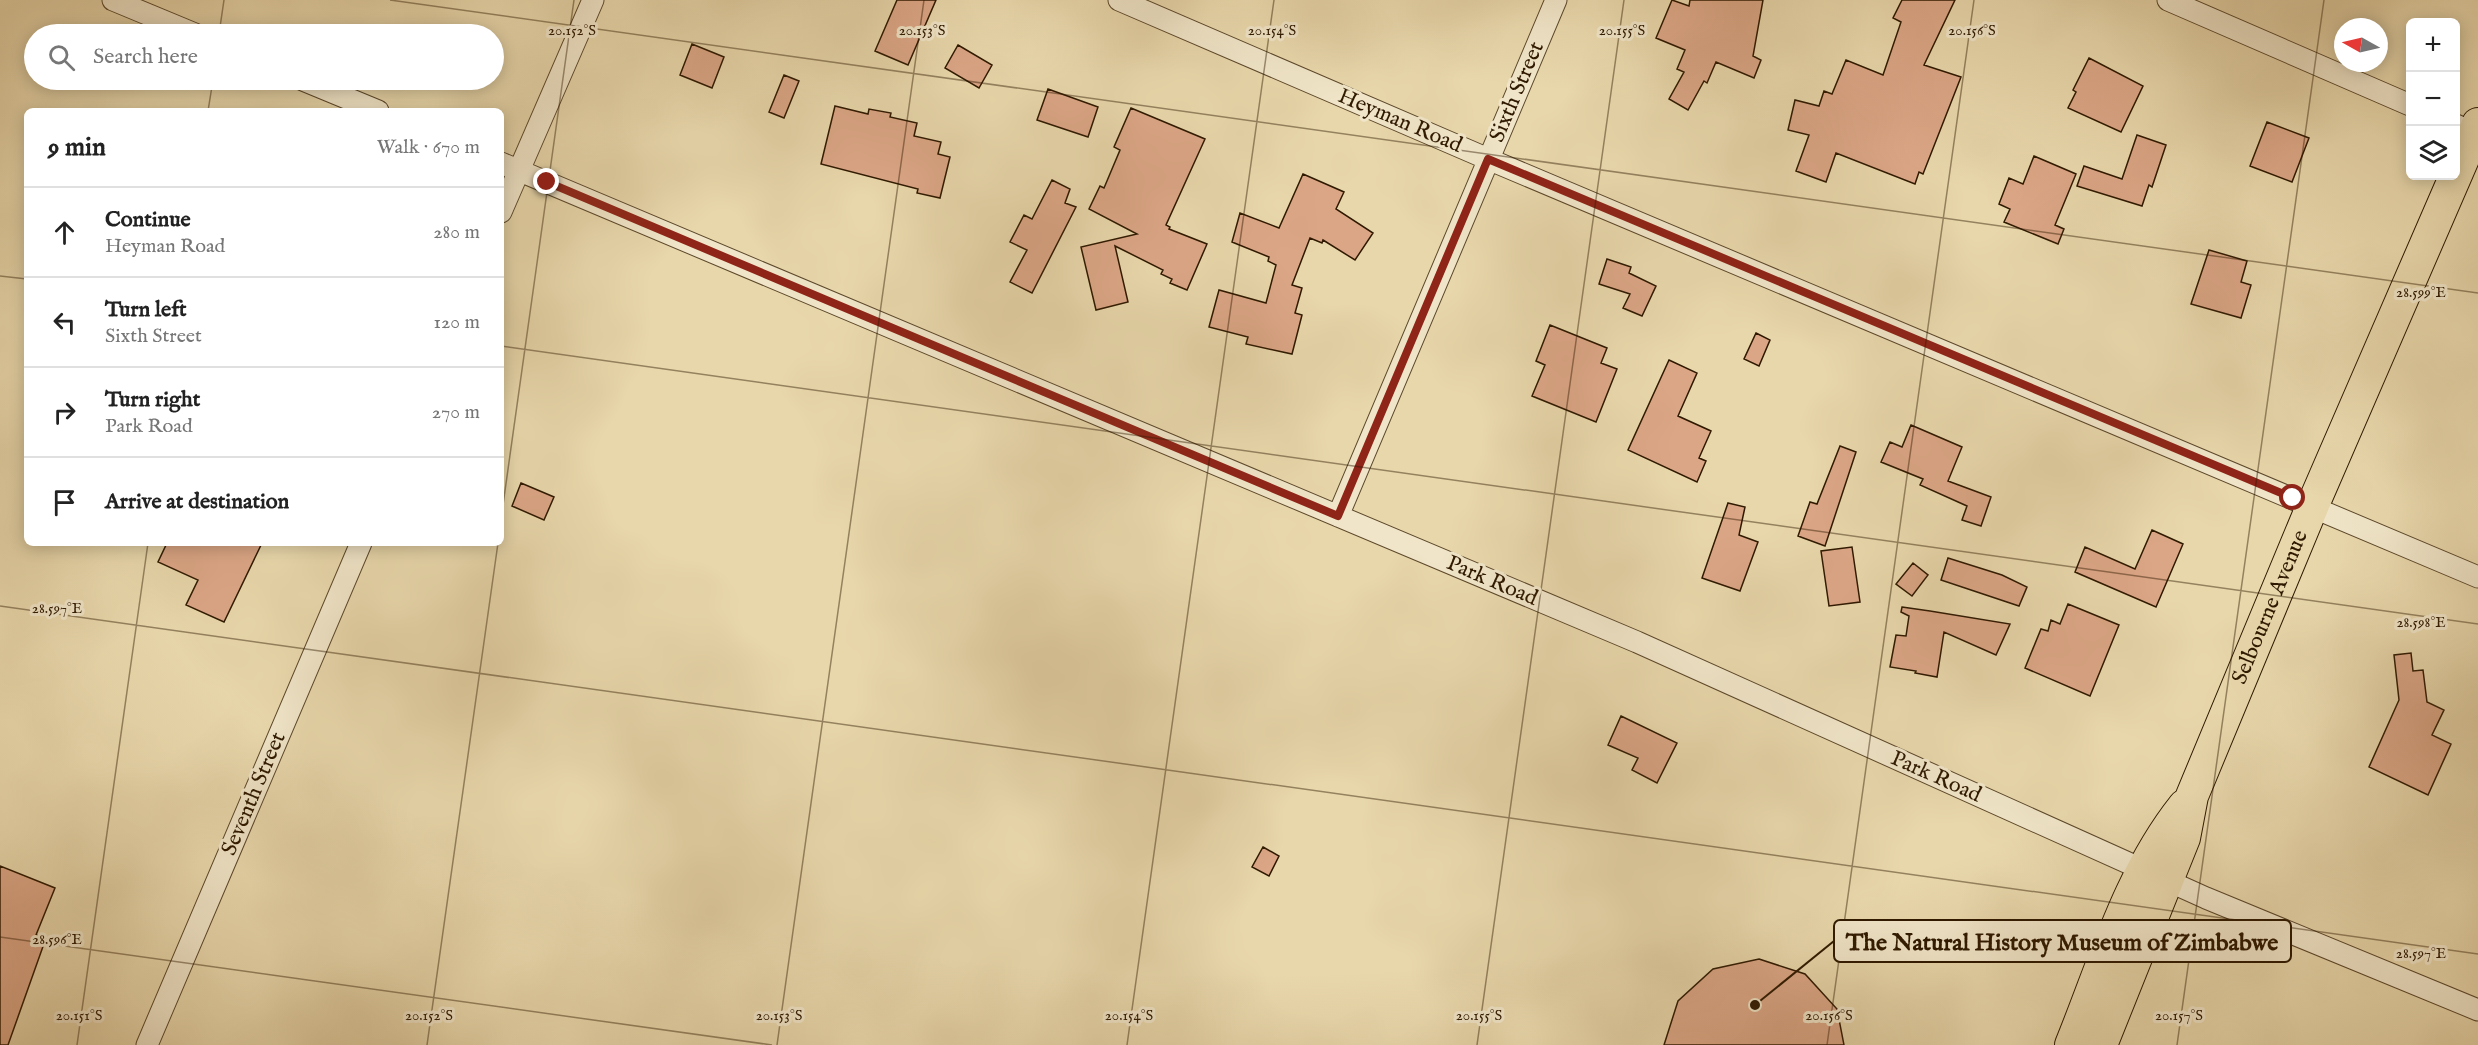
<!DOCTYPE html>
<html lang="en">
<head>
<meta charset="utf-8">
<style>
  body { margin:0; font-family:"IM FELL English",serif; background:#f6f6f6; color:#222 }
  .controls { position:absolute; right:18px; top:18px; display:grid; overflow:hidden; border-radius:9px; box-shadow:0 3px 15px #0003 }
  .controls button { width:54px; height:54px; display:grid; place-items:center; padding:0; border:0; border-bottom:2px solid #e0e0e0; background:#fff; color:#222; font:30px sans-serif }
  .compass { position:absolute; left:2334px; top:18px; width:54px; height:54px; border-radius:50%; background:#fff; box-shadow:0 3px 15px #0003; rotate:278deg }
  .stop { position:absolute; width:18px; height:18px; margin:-14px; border:4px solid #8f2418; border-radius:50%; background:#fff }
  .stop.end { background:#8f2418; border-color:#fff; box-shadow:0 2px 6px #0008 }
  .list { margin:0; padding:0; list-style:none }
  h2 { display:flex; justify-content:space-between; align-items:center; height:78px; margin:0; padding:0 24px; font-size:26px }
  h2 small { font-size:20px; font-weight:400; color:#767676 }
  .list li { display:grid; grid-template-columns:39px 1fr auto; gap:18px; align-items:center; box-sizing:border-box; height:90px; padding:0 24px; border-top:2px solid #e0e0e0 }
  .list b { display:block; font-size:22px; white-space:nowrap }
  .list p { margin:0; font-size:20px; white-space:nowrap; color:#767676 }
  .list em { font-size:20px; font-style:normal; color:#767676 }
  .icon { flex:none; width:33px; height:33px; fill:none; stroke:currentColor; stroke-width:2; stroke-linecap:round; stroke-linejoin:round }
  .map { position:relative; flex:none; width:2478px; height:1045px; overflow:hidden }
  .search { position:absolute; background:#fff; box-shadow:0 3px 15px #0003; left:24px; top:24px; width:480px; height:66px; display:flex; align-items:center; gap:15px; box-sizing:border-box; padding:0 21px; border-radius:33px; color:#767676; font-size:22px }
  .panel { position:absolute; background:#fff; box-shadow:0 3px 15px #0003; left:24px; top:108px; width:480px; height:438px; border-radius:9px }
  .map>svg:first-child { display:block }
  .building { fill:#dba686; stroke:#2f1900; stroke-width:1.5 }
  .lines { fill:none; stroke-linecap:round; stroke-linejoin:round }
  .minor-casing { stroke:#5d482b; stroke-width:23 }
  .highway-casing { stroke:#2f1900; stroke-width:34 }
  .minor { stroke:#f0e5c8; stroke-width:21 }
  .highway { stroke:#e8d7ab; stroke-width:32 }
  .route { stroke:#8f2418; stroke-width:8 }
  .ticks { fill:none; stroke:#2f1900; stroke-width:1.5; stroke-opacity:0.45 }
  .labels { text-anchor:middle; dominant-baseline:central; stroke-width:6; stroke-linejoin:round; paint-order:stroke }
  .street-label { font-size:22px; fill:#2f1900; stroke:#f0e5c8 }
  .ticks-label { font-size:15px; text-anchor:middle; fill:#2f1900; stroke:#f0e5c8; stroke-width:6; stroke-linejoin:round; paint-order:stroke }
  .leader { fill:none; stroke:#2f1900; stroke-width:2 }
  .callout-dot { fill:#2f1900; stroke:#f0e5c8; stroke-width:2 }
  .callout { fill:#f0e5c8; stroke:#2f1900; stroke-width:2 }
  .callout-label { font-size:24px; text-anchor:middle; font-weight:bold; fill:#2f1900 }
</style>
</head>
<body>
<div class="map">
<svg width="2478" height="1045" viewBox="0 0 2478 1045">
  <rect width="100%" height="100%" fill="#e8d7ab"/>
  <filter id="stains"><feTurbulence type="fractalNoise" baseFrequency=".00333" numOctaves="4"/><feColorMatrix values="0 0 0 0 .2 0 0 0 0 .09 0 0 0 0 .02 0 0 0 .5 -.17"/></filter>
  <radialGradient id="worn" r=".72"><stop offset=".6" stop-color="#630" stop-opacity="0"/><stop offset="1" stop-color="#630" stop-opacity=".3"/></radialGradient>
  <!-- building -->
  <path class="building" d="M897 0H936L908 65 875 51Z
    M1672 0 1689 6 1690 0H1763L1753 56 1761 60 1754 78 1716 62 1707 83 1704 81 1688 110 1669 99 1684 72 1677 69 1685 50 1656 38Z
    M1902 0H1955L1924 65 1961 77 1923 174 1919 172 1915 184 1836 153 1826 182 1796 171 1809 135 1788 130 1795 100 1819 106 1824 91 1832 94 1846 60 1883 75 1901 22 1893 18Z
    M692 44 724 57 712 88 680 75Z
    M958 45 992 65 979 88 945 68Z
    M2089 58 2143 86 2121 132 2068 108 2076 92 2073 90Z
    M784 75 799 81 784 118 769 112Z
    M1048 89 1098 107 1088 137 1037 120Z
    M835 106 868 114 869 109 891 113 890 117 917 123 914 136 941 142 938 154 950 157 940 198 917 193 918 189 821 164Z
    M1131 108 1205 139 1166 225 1170 227 1169 229 1207 244 1187 290 1170 283 1172 279 1161 274 1163 270 1115 246 1128 302 1096 310 1081 247 1137 234 1089 209 1100 186 1104 188 1120 150 1114 147Z
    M2267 122 2309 138 2292 182 2250 166Z
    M2137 135 2166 145 2152 187 2149 185 2142 206 2077 186 2084 166 2122 179Z
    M2034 156 2076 174 2055 225 2064 229 2058 244 2004 222 2010 209 1999 204 2009 178 2023 184Z
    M1303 174 1344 192 1336 209 1373 233 1355 260 1323 240 1322 243 1310 238 1292 285 1302 288 1295 313 1302 315 1292 354 1246 344 1248 337 1209 327 1219 290 1266 303 1276 265 1268 261 1269 257 1232 242 1240 213 1279 228Z
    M1052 180 1070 189 1065 203 1076 207 1032 293 1010 282 1027 250 1010 242 1024 215 1032 219Z
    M2209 250 2247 261 2241 282 2251 285 2241 318 2191 304Z
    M1607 259 1631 267 1629 273 1656 286 1642 316 1623 308 1630 294 1599 284Z
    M1550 325 1607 348 1601 363 1617 369 1596 422 1532 396 1545 365 1536 361Z
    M1756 333 1770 340 1759 366 1744 359Z
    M1669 360 1697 373 1678 416 1711 431 1699 458 1706 461 1697 482 1628 450Z
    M1911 425 1962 447 1948 481 1991 497 1981 526 1962 520 1967 506 1920 485 1923 479 1881 462 1890 442 1902 447Z
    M1840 446 1856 452 1825 546 1798 536 1810 502 1817 504Z
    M521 483 554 497 544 520 512 506Z
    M1728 503 1745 507 1739 535 1758 542 1740 591 1702 578Z
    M2152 530 2183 544 2156 607 2075 572 2085 547 2135 569Z
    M167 543H262L224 622 186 605 198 580 158 562Z
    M1852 547 1860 602 1829 606 1821 551Z
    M1948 558 2002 575 2027 587 2019 606 1941 580Z
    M1913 563 1928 575 1912 596 1896 584Z
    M2068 604 2119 625 2090 696 2025 668 2041 629 2048 631 2051 620 2060 624Z
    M1902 607 1930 611 2010 624 1996 655 1944 632 1937 677 1915 673 1916 671 1890 667 1896 635 1906 636 1909 616 1901 612Z
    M2411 653 2413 671 2423 670 2427 702 2444 710 2432 735 2451 744 2428 795 2369 767 2399 700 2394 655Z
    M1621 716 1677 743 1657 783 1632 770 1638 758 1608 745Z
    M1263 847 1279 856 1269 876 1252 867Z
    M0 866 55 888 36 935 46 938 8 1045H0Z
    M1759 959 1805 974 1837 1009 1844 1045H1664L1678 1001 1713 969Z"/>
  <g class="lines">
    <!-- minor casing -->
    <g class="minor-casing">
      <path id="minor" d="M113 0 195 34
        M1119 0 1488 159 2478 577
        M2168 0 2410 105
        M303 80 378 111
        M2456 125 2478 135
        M501 163 1637 642 2206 898 2478 1010
        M501 212 593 0
        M1338 516 1556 0
        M147 1045 361 543"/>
    </g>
    <!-- highway casing -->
    <g class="highway-casing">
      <g id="highway">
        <path d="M2071 1045C2104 964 2129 875 2184 806"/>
        <path id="s1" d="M2101 1045 2184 838 2192 796 2312 507 2478 124"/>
      </g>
    </g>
    <!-- minor -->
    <use href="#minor" class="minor"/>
    <!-- highway -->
    <use href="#highway" class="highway"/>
  </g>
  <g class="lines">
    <!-- route -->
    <path class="route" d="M547 182 1338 516 1488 159 2293 498"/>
  </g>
  <!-- ticks -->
  <path class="ticks" d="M390 0 2478 293M219 34 224 0M208 111 213 80M0 276 27 279M501 346 2478 624M501 519 574 0M0 606 2478 954M0 937 772 1045M77 1045 148 543M427 1045 498 543M777 1045 924 0M1127 1045 1274 0M1477 1045 1624 0M1827 1045 1974 0M2177 1045 2324 0"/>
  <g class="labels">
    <!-- street labels -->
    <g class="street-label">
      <text transform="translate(1517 92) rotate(-67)">Sixth Street</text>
      <text transform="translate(1400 121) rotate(23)">Heyman Road</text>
      <text transform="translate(1492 581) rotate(23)">Park Road</text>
      <text stroke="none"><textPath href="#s1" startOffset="470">Selbourne Avenue</textPath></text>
      <text transform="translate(1936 777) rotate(24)">Park Road</text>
      <text transform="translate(254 794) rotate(-67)">Seventh Street</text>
    </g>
  </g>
  <g class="ticks-label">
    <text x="572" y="35">20.152°S</text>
    <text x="922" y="35">20.153°S</text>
    <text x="1272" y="35">20.154°S</text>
    <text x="1622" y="35">20.155°S</text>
    <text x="1972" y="35">20.156°S</text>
    <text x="2421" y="297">28.599°E</text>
    <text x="57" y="613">28.597°E</text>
    <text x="2421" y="627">28.598°E</text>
    <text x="57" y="944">28.596°E</text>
    <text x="2421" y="958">28.597°E</text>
    <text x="79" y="1020">20.151°S</text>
    <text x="429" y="1020">20.152°S</text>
    <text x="779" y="1020">20.153°S</text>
    <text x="1129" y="1020">20.154°S</text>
    <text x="1479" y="1020">20.155°S</text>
    <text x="1829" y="1020">20.156°S</text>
    <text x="2179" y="1020">20.157°S</text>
  </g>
  <!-- callouts -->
  <path class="leader" d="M1755 1005L1834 941"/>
  <circle class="callout-dot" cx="1755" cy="1005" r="6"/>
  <rect class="callout" x="1834" y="920" width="457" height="42" rx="6"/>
  <g class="callout-label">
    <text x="2062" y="950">The Natural History Museum of Zimbabwe</text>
  </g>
  <rect width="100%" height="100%" filter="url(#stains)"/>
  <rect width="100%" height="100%" fill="url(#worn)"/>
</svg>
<div class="controls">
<button>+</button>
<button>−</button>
<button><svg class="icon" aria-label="layers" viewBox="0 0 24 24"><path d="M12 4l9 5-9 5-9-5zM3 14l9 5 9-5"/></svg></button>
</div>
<svg class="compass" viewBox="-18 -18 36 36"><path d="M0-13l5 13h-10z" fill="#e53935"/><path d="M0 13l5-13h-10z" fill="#767676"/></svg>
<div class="stop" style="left:2293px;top:498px"></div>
<div class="stop end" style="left:547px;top:182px"></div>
<div class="search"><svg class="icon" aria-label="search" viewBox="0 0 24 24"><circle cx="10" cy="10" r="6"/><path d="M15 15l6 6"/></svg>Search here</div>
<section class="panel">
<h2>9 min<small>Walk · 670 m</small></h2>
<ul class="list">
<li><svg class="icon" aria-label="ahead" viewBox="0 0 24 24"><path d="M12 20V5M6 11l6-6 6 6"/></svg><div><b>Continue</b><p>Heyman Road</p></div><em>280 m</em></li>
<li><svg class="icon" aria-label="left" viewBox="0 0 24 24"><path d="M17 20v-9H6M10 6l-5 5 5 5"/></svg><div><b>Turn left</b><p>Sixth Street</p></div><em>120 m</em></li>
<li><svg class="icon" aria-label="right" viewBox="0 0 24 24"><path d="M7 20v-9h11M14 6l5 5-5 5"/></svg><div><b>Turn right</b><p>Park Road</p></div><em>270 m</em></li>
<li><svg class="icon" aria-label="arrive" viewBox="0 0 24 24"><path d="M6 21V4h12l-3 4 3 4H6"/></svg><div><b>Arrive at destination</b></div></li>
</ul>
</section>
</div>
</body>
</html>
